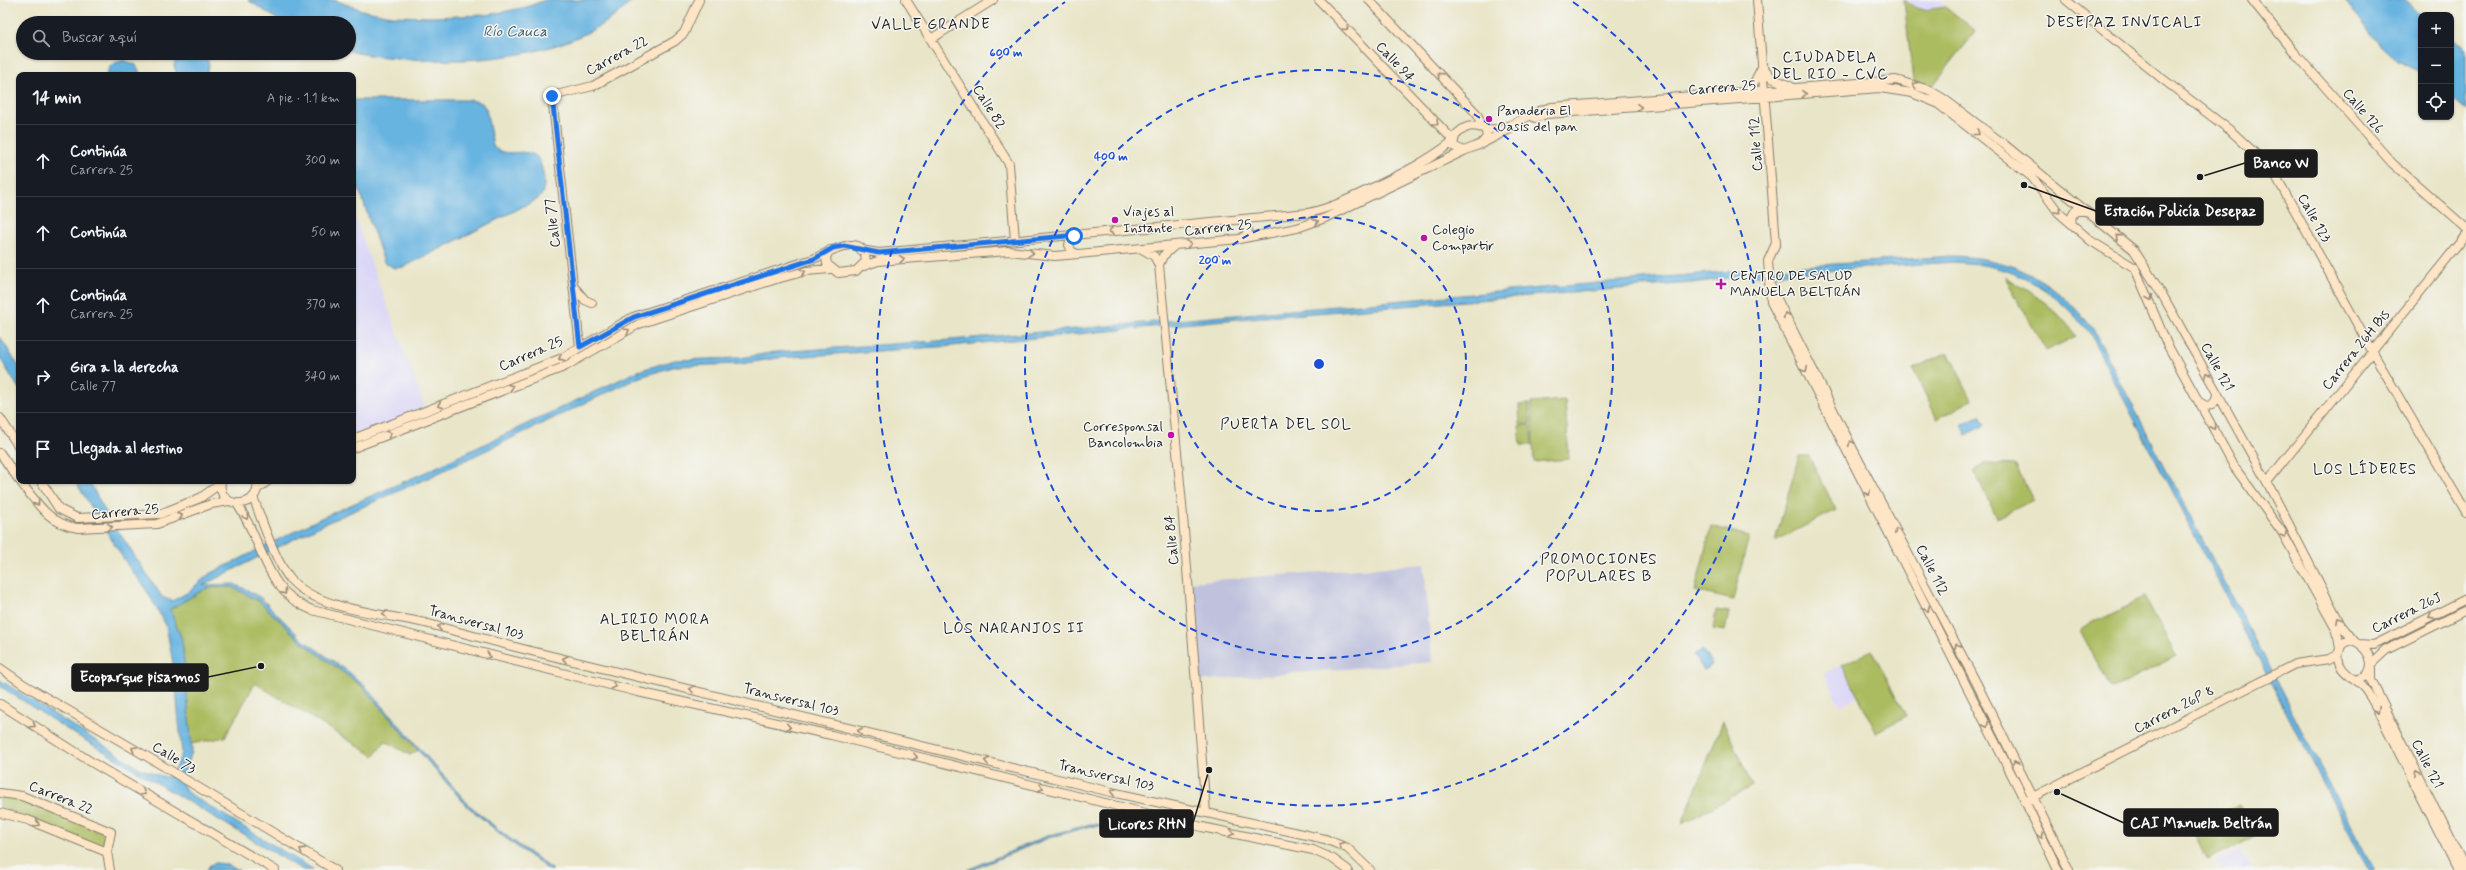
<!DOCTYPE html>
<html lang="es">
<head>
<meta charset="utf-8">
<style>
  body { margin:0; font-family:Mynerve,sans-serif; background:#242831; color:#f1f3f6 }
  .controls { position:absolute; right:12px; top:12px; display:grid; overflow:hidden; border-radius:8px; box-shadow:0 1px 3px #0004 }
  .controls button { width:36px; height:36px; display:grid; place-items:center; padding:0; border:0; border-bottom:1px solid #363941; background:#171b24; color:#f1f3f6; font:20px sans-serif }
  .stop { position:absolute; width:12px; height:12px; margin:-9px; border:3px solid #1a73e8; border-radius:50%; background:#fff }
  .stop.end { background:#1a73e8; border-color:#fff; box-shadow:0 1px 4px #0008 }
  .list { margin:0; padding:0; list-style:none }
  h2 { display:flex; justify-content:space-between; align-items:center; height:52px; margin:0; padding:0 16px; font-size:17px }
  h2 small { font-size:13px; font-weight:400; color:#9ea1a6 }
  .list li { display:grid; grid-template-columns:26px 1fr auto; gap:12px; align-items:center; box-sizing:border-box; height:72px; padding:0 16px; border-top:1px solid #363941 }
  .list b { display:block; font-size:15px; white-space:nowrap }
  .list p { margin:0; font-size:13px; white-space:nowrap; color:#9ea1a6 }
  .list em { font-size:13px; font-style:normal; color:#9ea1a6 }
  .icon { flex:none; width:22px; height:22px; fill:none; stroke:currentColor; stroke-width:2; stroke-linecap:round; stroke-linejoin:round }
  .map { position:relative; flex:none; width:2466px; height:870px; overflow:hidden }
  .search { position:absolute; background:#171b24; box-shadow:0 1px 3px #0004; left:16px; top:16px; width:340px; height:44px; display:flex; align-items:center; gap:10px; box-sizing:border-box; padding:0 14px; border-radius:22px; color:#9ea1a6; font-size:15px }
  .panel { position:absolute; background:#171b24; box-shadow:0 1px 3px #0004; left:16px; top:72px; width:340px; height:412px; border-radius:8px }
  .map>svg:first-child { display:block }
  .built { fill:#dad6f7 }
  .industrial { fill:#c0c2dd }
  .green { fill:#abbb5e; stroke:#646c3d }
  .water { fill:#68b4e1; stroke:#42687e }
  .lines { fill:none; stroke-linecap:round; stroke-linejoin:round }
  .secondary-casing { stroke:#828072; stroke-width:10 }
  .secondary { stroke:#fee5c5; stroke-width:8 }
  .oneway { stroke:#988b79 }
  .route { stroke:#1a73e8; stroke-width:5 }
  .ring { fill:none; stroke:#1d4ed8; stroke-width:2; stroke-dasharray:7 5 }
  .poi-dot { fill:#b5179e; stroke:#f6f6f2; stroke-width:1.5 }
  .labels { text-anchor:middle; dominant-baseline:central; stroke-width:3; stroke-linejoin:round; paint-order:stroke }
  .street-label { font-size:14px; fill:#1c1c1c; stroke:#f6f6f2 }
  .poi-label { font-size:14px; fill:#1c1c1c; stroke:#f6f6f2; text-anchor:start }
  .neighbourhood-label { font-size:15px; letter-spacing:1px; fill:#1c1c1c; stroke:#f6f6f2 }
  .water-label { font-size:15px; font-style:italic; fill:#3a596b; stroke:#f6f6f2 }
  .centre { fill:#1d4ed8; stroke:#f6f6f2; stroke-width:2 }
  .ring-label { font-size:12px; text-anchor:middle; font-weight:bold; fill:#1d4ed8; stroke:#f6f6f2; stroke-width:3; stroke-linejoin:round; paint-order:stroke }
  .leader { fill:none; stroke:#1c1c1c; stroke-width:1.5 }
  .callout-dot { fill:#1c1c1c; stroke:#f6f6f2; stroke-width:1.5 }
  .callout { fill:#1c1c1c; stroke:#1c1c1c; stroke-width:1.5 }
  .callout-label { font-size:15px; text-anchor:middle; font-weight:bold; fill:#fff }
</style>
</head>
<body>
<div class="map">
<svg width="2466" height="870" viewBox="0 0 2466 870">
  <rect width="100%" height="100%" fill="#f6f6f2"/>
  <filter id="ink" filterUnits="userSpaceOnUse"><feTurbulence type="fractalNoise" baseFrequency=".025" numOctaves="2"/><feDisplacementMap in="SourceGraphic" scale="8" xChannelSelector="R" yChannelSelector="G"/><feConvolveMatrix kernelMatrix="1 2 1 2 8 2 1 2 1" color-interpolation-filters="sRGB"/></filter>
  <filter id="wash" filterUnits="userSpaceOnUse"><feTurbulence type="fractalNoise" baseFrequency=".012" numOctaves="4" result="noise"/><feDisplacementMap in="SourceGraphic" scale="16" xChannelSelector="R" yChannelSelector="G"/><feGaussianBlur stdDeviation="0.9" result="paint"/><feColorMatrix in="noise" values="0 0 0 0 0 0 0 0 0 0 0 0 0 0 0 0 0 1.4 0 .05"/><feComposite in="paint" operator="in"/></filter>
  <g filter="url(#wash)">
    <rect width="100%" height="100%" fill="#e9e5c8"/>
    <!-- built -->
    <path class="built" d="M1906 0H1943L1941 3 1946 7 1925 10 1916 8Z
      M353 213 426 410 353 439Z
      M1841 665 1857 697 1840 706 1824 674Z
      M2241 849 2251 870H2221L2216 861Z"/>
    <!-- industrial -->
    <path class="industrial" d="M1424 564 1432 662 1194 681 1189 582Z"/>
    <!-- green -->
    <path class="green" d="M1904 0 1916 8 1924 10 1946 7 1976 31 1931 88 1913 81Z
      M2005 277C2034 293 2058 309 2076 336L2046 351Z
      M1948 352 1972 400 1937 419 1913 369Z
      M1565 400 1569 459 1534 462 1531 403Z
      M1529 404 1530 424H1520L1519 405Z
      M1530 425 1532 445H1521L1519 426Z
      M1799 456H1809L1836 510 1775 541Z
      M1984 464 2015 465 2033 500 1997 518 1974 471Z
      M1711 526 1749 536 1733 600 1695 591Z
      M221 587H232L259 601 302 642 362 686 418 750 410 755 385 741 374 756 255 683 225 737 191 744 182 640 170 609 207 588Z
      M2145 597 2176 656 2111 689 2080 630Z
      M1716 610 1729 612 1725 631 1713 629Z
      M1872 650 1906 716 1876 732 1842 665Z
      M1723 721 1752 786 1682 824Z
      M0 796 20 799 108 834 104 848 0 810Z
      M2239 805 2254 836 2207 860 2192 830Z"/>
    <!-- water -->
    <path class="water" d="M248 0H334L365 11 392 16 433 17 487 15 527 7 545 0H633C579 56 483 64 409 59 388 57 369 56 349 51V23H283Z
      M2345 0H2405L2421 15V72L2398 61 2379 44Z
      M2451 38 2466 49V110L2451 97Z
      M178 53H205L209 65 206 75H177L174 65Z
      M123 60 136 65 141 75H106L111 65Z
      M353 100H471L482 103 486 109 493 146C504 160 524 146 537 157 544 167 548 191 538 199L404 267 394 268 384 262 353 172Z
      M1953 256C2015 258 2055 281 2093 329L2374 870H2368L2089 332C2051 286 2013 264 1953 262L1734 277 1692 283 1214 321 951 346 777 358 741 364 676 366 640 377 430 477 324 524 203 585 234 584 247 590 261 598 303 640 349 672 367 688 468 804 505 835 553 870H549L504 837 466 805 362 686 302 642 259 601 232 587H221L207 588 170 609 182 640 192 749C190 769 174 776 188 793L314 870H303L68 730 0 686V680L141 769 158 775 167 777 172 775 182 753 174 669 166 625 144 586 130 569 75 481H89L105 511 162 597 172 601 187 593 208 575 321 518 428 471 638 371 675 360 740 358 776 352 951 340 1734 271Z
      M0 337 19 367V389L0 358Z
      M1980 415 1985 425 1966 435 1961 425Z
      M1702 650 1712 665 1704 670 1694 655Z
      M1090 824 1134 826V827L1090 826 1048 838 972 870H967L1047 836Z
      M216 863 225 864 239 870H207L210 865Z"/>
  </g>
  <g filter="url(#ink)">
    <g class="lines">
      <!-- secondary casing -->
      <g class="secondary-casing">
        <path id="secondary" d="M906 0 1009 164 1015 240
          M1319 0 1453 140
          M1369 0 1477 114 1482 126
          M1757 0 1776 243 1768 261 1771 302 2023 797 2058 870
          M2066 0 2160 77 2231 131 2272 169 2372 351 2466 512
          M2252 0 2295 53 2392 163 2466 228
          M931 39 993 0
          M1763 67 1772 78 1790 86
          M1746 92 1754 83 1761 69
          M1535 118 1547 114 1880 88 1912 93 1937 103 2032 177 2059 213 2091 241 2135 268 2167 344 2235 468 2282 532 2337 631 2340 649
          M1485 128 1487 137 1481 144 1464 151 1453 146 1455 136C1473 117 1479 132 1497 129 1513 127 1534 111 1552 107L1896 80 1929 90 1944 99 2005 145 2134 250 2163 296 2267 482 2341 625 2355 642
          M1483 143 1510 129
          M1239 220 1245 222 1248 230 1246 235 1240 239
          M2072 224 2071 218 2075 211H2086
          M1077 235 1071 238 1069 245 1072 252 1078 254
          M1142 249 1154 256 1159 265 1182 504 1206 813
          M861 250 879 253 1308 213C1332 208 1353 197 1376 186 1403 173 1428 161 1452 142
          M1159 265 1163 256 1174 246
          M864 266 878 261 1008 251 1055 256 1078 254 1239 239 1297 228 1325 218 1464 151
          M1769 283 1856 455 1976 682 2069 870
          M575 288 585 300 592 303
          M580 347 552 96 593 86 675 41 684 33 699 0
          M2201 403 2206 406 2212 405 2216 400 2217 394
          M0 418 19 447
          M353 439 560 359 633 317 813 259C826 254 864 229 866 261L856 271 838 273 827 264 826 257 830 250
          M353 448 564 367 639 324 773 280 806 271 830 269
          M0 453 19 480
          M20 481C36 502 50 525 78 528L157 524 211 504 229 501
          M41 481 59 509 77 518 160 514 200 498 220 484
          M221 481C216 511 262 510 257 481
          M2267 482 2466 235
          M257 489 268 481
          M253 497C262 520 275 562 291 580 318 610 386 614 425 623 456 631 488 640 519 648L1111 792 1325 839 1347 848 1370 870
          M237 504C264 542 264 592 312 610L638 692 831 735 1202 827 1313 850 1333 859 1348 870
          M2359 644 2374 645 2466 599
          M2371 664 2386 650 2466 610
          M0 668 23 684 158 763 335 870
          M2371 669V680L2466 870
          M2354 680 2365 677C2386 657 2344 624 2339 652 2335 670 2352 676 2362 686 2368 692 2372 700 2376 707L2458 870
          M0 704 96 765 275 870
          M0 793 22 796 111 832 107 852 110 870
          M2027 800 2295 664 2329 659 2338 654
          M0 813 28 820 107 852"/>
      </g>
      <!-- secondary -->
      <use href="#secondary" class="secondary"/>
    </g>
    <!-- one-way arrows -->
    <defs><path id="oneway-chevron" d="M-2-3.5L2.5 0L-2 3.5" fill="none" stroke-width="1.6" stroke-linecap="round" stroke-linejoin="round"/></defs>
    <g class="oneway">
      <use href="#oneway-chevron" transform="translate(1346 28) rotate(47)"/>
      <use href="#oneway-chevron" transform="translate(1440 75) rotate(-133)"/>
      <use href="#oneway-chevron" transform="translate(1915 85) rotate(-162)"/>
      <use href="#oneway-chevron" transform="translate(1804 94) rotate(-5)"/>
      <use href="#oneway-chevron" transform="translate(1639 107) rotate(-4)"/>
      <use href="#oneway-chevron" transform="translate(1436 123) rotate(45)"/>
      <use href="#oneway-chevron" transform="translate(1977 133) rotate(38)"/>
      <use href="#oneway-chevron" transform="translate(2058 211) rotate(49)"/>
      <use href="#oneway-chevron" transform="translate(1316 222) rotate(-21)"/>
      <use href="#oneway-chevron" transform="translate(1111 231) rotate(174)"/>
      <use href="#oneway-chevron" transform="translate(2118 237) rotate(-140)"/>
      <use href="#oneway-chevron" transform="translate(1189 244) rotate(-6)"/>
      <use href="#oneway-chevron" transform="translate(1031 253) rotate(9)"/>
      <use href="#oneway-chevron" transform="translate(902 259) rotate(-5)"/>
      <use href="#oneway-chevron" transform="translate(803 272) rotate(-13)"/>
      <use href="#oneway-chevron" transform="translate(2150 298) rotate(68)"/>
      <use href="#oneway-chevron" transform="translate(1786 315) rotate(-117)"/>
      <use href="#oneway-chevron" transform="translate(627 331) rotate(-30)"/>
      <use href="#oneway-chevron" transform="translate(561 358) rotate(154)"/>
      <use href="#oneway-chevron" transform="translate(1805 370) rotate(63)"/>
      <use href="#oneway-chevron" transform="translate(2207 375) rotate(-119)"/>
      <use href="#oneway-chevron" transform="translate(511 387) rotate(-21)"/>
      <use href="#oneway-chevron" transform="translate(440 405) rotate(159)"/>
      <use href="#oneway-chevron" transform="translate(2213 427) rotate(63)"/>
      <use href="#oneway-chevron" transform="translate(389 434) rotate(-21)"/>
      <use href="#oneway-chevron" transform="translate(1851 443) rotate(-116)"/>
      <use href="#oneway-chevron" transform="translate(1868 493) rotate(63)"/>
      <use href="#oneway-chevron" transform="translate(37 503) rotate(53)"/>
      <use href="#oneway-chevron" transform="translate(180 516) rotate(-23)"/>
      <use href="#oneway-chevron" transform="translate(246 517) rotate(62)"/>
      <use href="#oneway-chevron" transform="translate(110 527) rotate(-2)"/>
      <use href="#oneway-chevron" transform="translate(1897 531) rotate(-117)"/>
      <use href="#oneway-chevron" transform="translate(2284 535) rotate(60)"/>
      <use href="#oneway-chevron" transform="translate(284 592) rotate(49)"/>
      <use href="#oneway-chevron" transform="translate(1927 609) rotate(63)"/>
      <use href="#oneway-chevron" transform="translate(385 614) rotate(-169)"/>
      <use href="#oneway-chevron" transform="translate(2431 616) rotate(154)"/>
      <use href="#oneway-chevron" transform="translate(2339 620) rotate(-118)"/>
      <use href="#oneway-chevron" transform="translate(440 627) rotate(-165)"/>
      <use href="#oneway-chevron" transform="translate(1957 646) rotate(-118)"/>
      <use href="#oneway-chevron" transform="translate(488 656) rotate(15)"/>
      <use href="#oneway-chevron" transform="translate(565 659) rotate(-167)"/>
      <use href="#oneway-chevron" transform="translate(614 686) rotate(14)"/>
      <use href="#oneway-chevron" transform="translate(692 689) rotate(-166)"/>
      <use href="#oneway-chevron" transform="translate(2377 710) rotate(62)"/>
      <use href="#oneway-chevron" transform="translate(33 725) rotate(34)"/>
      <use href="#oneway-chevron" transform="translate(1986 725) rotate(63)"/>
      <use href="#oneway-chevron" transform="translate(788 727) rotate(12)"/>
      <use href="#oneway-chevron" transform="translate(860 731) rotate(-167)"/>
      <use href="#oneway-chevron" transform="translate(134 749) rotate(-150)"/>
      <use href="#oneway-chevron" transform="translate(915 757) rotate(14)"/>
      <use href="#oneway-chevron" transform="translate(987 761) rotate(-166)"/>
      <use href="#oneway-chevron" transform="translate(2015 763) rotate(-116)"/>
      <use href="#oneway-chevron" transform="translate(2417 773) rotate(-117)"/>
      <use href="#oneway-chevron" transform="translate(1041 788) rotate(14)"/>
      <use href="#oneway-chevron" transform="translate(1113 792) rotate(-167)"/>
      <use href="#oneway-chevron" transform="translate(143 793) rotate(30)"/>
      <use href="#oneway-chevron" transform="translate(37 824) rotate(22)"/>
      <use href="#oneway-chevron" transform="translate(1232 833) rotate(12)"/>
      <use href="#oneway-chevron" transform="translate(2041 836) rotate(63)"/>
      <use href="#oneway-chevron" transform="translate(1341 845) rotate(-154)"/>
      <use href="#oneway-chevron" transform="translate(302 850) rotate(-148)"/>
    </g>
  </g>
  <g class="lines" filter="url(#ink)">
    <!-- route -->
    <path class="route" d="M552 96 580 347 634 317 814 259 833 248 844 246 879 253 1078 235 1074 236"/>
  </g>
  <!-- distance rings -->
  <g class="ring">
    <circle cx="1319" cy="364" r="147"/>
    <circle cx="1319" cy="364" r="294"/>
    <path d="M1573 2A442 442 0 1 1 1065 2"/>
  </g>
  <!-- markers -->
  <g class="poi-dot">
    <circle cx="1489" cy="119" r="4"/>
    <circle cx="1115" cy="220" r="4"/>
    <circle cx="1424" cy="238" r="4"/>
    <path d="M1719 278h4v4h4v4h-4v4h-4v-4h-4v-4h4z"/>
    <circle cx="1171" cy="435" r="4"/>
  </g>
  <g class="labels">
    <!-- street labels -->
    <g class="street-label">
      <text transform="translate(617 56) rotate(-28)">Carrera 22</text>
      <text transform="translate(1395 62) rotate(47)">Calle 94</text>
      <text transform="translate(1722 88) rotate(-4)">Carrera 25</text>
      <text transform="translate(989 107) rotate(58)">Calle 82</text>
      <text transform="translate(2363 111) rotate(49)">Calle 126</text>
      <text transform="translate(1756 144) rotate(-94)">Calle 112</text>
      <text transform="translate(2314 218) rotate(61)">Calle 123</text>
      <text transform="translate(553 223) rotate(-97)">Calle 77</text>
      <text transform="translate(1218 228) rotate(-6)">Carrera 25</text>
      <text transform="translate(2356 350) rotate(-51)">Carrera 26H Bis</text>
      <text transform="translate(531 354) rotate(-23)">Carrera 25</text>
      <text transform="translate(2217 367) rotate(61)">Calle 121</text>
      <text transform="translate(125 512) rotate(-5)">Carrera 25</text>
      <text transform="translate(1172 540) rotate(-95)">Calle 84</text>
      <text transform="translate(1932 570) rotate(63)">Calle 112</text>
      <text transform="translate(2407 613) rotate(-26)">Carrera 26J</text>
      <text transform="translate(476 623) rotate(15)">Transversal 103</text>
      <text transform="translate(791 700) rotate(14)">Transversal 103</text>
      <text transform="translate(2174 710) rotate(-27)">Carrera 26P 8</text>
      <text transform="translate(174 758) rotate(31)">Calle 73</text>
      <text transform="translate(2427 764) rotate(63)">Calle 121</text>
      <text transform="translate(1106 776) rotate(13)">Transversal 103</text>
      <text transform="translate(61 798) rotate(22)">Carrera 22</text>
    </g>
    <!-- poi labels -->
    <g class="poi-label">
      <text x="1497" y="111">Panaderia El<tspan x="1497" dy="16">Oasis del pan</tspan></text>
      <text x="1123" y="212">Viajes al<tspan x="1123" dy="16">Instante</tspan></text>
      <text x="1432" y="230">Colegio<tspan x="1432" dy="16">Compartir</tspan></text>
      <text x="1730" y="276">CENTRO DE SALUD<tspan x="1730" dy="16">MANUELA BELTRÁN</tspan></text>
      <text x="1163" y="427" text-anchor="end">Corresponsal<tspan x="1163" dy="16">Bancolombia</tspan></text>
    </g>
    <!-- neighbourhood labels -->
    <g class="neighbourhood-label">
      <text x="2124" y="23">DESEPAZ INVICALI</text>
      <text x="931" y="25">VALLE GRANDE</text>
      <text x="1830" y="58">CIUDADELA<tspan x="1830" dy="17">DEL RIO - CVC</tspan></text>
      <text x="1286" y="425">PUERTA DEL SOL</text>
      <text x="2365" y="470">LOS LÍDERES</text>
      <text x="1599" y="560">PROMOCIONES<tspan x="1599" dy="17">POPULARES B</tspan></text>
      <text x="655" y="620">ALIRIO MORA<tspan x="655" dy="17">BELTRÁN</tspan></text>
      <text x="1014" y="629">LOS NARANJOS II</text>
    </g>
    <!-- water labels -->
    <g class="water-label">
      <text x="515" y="32">Río Cauca</text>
    </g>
  </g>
  <circle cx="1319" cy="364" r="6" class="centre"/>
  <g class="ring-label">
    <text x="1006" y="56">600 m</text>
    <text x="1111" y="160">400 m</text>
    <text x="1215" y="264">200 m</text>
  </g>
  <!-- callouts -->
  <path class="leader" d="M2200 177L2245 163M2024 185L2096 211M261 666L208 677M2057 792L2124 823M1209 770L1193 823"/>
  <g class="callout-dot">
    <circle cx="2200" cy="177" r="4"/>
    <circle cx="2024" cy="185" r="4"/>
    <circle cx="261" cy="666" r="4"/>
    <circle cx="2057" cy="792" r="4"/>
    <circle cx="1209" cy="770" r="4"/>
  </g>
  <g class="callout">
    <rect x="2245" y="150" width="72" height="27" rx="4"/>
    <rect x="2096" y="198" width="167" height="27" rx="4"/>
    <rect x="72" y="664" width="136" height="27" rx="4"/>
    <rect x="2124" y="809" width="154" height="27" rx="4"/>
    <rect x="1100" y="810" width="93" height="27" rx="4"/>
  </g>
  <g class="callout-label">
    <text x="2281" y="168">Banco W</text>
    <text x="2180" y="216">Estación Policía Desepaz</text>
    <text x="140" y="682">Ecoparque pisamos</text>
    <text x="2201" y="828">CAI Manuela Beltrán</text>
    <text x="1147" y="829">Licores RHN</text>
  </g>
</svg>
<div class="controls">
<button>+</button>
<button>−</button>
<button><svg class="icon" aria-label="locate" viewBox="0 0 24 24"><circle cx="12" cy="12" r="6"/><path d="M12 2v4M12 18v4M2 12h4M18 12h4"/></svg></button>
</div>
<div class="stop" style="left:1074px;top:236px"></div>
<div class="stop end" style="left:552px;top:96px"></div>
<div class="search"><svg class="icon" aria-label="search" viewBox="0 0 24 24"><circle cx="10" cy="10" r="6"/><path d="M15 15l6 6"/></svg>Buscar aquí</div>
<section class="panel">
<h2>14 min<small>A pie · 1.1 km</small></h2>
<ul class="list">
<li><svg class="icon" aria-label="ahead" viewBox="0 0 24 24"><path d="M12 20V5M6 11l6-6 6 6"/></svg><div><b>Continúa</b><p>Carrera 25</p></div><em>300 m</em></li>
<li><svg class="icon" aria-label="ahead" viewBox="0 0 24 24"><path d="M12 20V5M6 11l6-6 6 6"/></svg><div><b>Continúa</b></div><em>50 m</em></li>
<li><svg class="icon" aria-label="ahead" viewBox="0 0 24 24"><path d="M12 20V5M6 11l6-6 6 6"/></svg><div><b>Continúa</b><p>Carrera 25</p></div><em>370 m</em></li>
<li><svg class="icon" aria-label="right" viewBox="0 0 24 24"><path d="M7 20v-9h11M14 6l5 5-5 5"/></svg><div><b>Gira a la derecha</b><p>Calle 77</p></div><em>340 m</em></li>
<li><svg class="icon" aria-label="arrive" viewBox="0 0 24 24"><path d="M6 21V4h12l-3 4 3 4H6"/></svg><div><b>Llegada al destino</b></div></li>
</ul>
</section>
</div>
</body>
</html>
